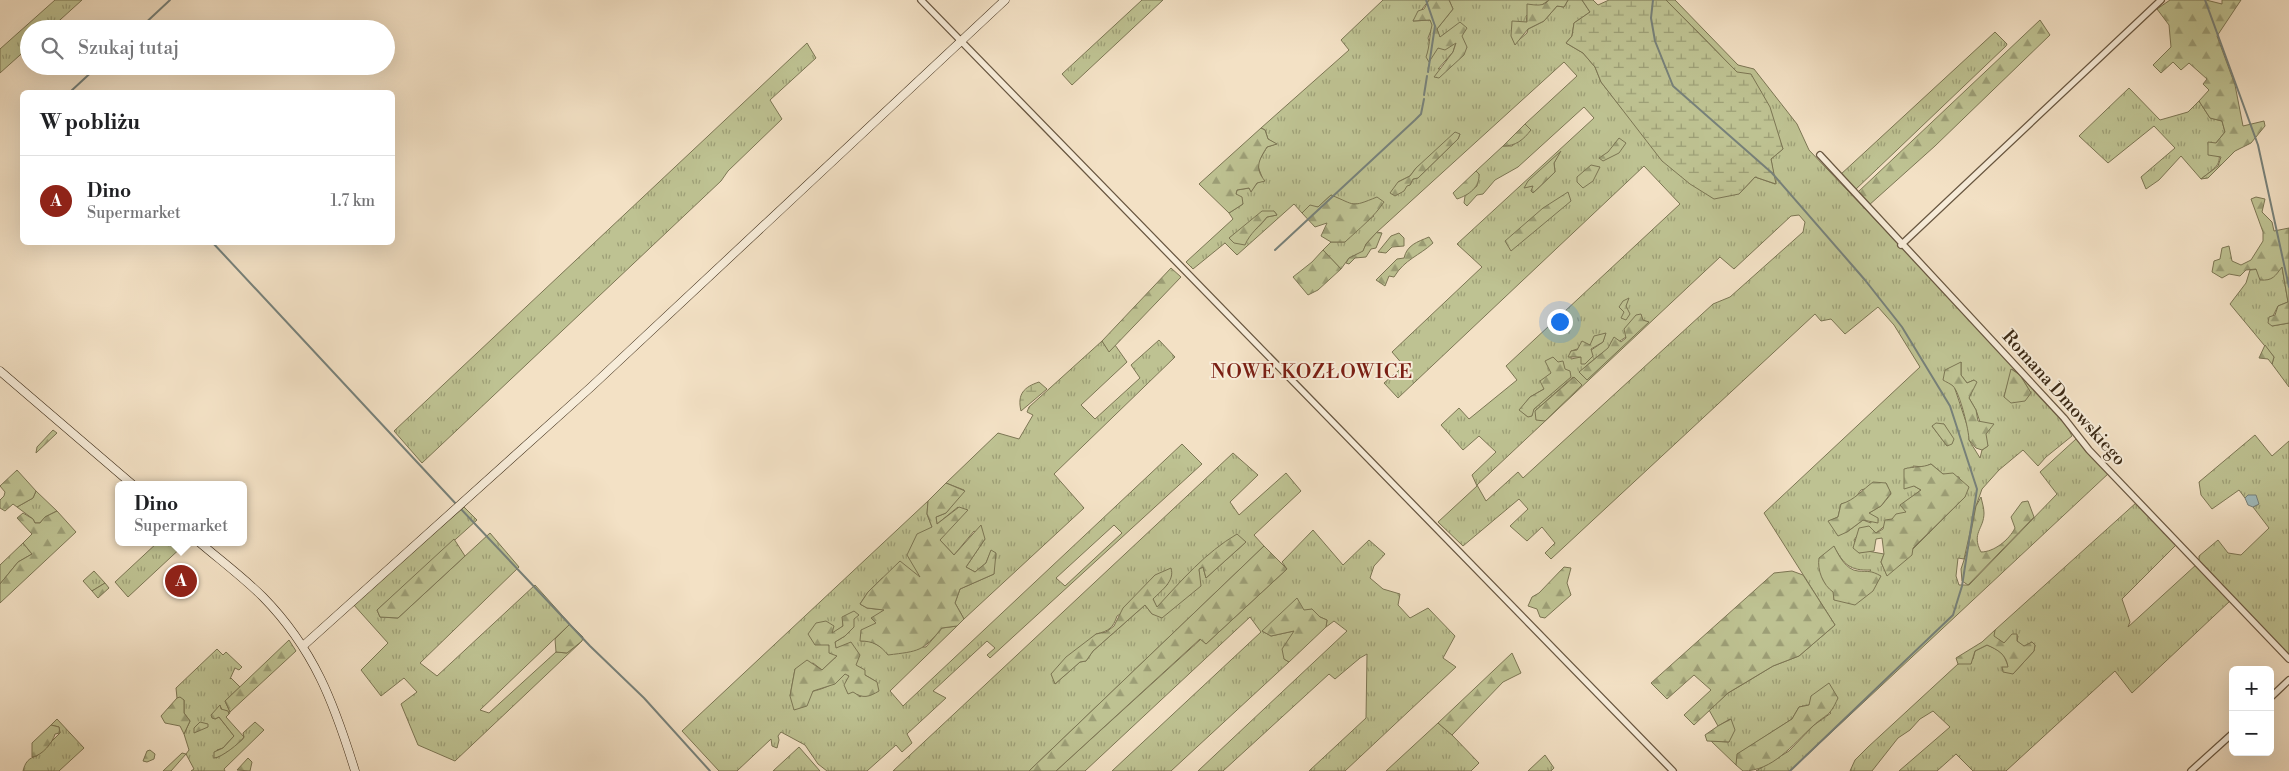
<!DOCTYPE html>
<html lang="pl">
<head>
<meta charset="utf-8">
<style>
  body { margin:0; font-family:"Libre Bodoni",serif; background:#f6f6f6; color:#202124 }
  .controls { position:absolute; right:15px; bottom:15px; display:grid; overflow:hidden; border-radius:8px; box-shadow:0 5px 20px #0002 }
  .controls button { width:45px; height:45px; display:grid; place-items:center; padding:0; border:0; border-bottom:1px solid #e0e0e0; background:#fff; color:#202124; font:25px sans-serif }
  .you { position:absolute; left:1559px; top:321px; width:18px; height:18px; margin:-12px; border:4px solid #fff; border-radius:50%; background:#1a73e8; box-shadow:0 0 0 8px #1a73e833 }
  .badge { display:grid; place-items:center; width:32px; height:32px; border-radius:50%; background:#8f2418; color:#fff; font-size:16px; font-weight:700 }
  .pin { position:absolute; translate:-50% -50%; border:2px solid #fff; box-shadow:0 1px 5px #0006 }
  .popup { position:absolute; left:115px; top:481px; width:132px; height:65px; box-sizing:border-box; display:grid; place-content:center; border-radius:8px; background:#fff; filter:drop-shadow(0 1px 4px #0005); font-size:16px; white-space:nowrap; color:#757577 }
  .popup b { font-size:19px; color:#202124 }
  .popup::after { content:''; position:absolute; left:50%; top:100%; margin-left:-10px; border:10px solid transparent; border-top-color:#fff }
  .list { margin:0; padding:0; list-style:none }
  h2 { display:flex; justify-content:space-between; align-items:center; height:65px; margin:0; padding:0 20px; font-size:21px }
  h2 small { font-size:16px; font-weight:400; color:#757577 }
  .list li { display:grid; grid-template-columns:32px 1fr auto; gap:15px; align-items:center; box-sizing:border-box; height:90px; padding:0 20px; border-top:1px solid #e0e0e0 }
  .list b { display:block; font-size:19px; white-space:nowrap }
  .list p { margin:0; font-size:16px; white-space:nowrap; color:#757577 }
  .list em { font-size:16px; font-style:normal; color:#757577 }
  .icon { flex:none; width:28px; height:28px; fill:none; stroke:currentColor; stroke-width:2; stroke-linecap:round; stroke-linejoin:round }
  .map { position:relative; flex:none; width:2289px; height:771px; overflow:hidden }
  .search { position:absolute; background:#fff; box-shadow:0 5px 20px #0002; left:20px; top:20px; width:375px; height:55px; display:flex; align-items:center; gap:12px; box-sizing:border-box; padding:0 18px; border-radius:28px; color:#757577; font-size:19px }
  .panel { position:absolute; background:#fff; box-shadow:0 5px 20px #0002; left:20px; top:90px; width:375px; height:155px; border-radius:8px }
  .map>svg:first-child { display:block }
  .grass { fill:url(#grass-tufts); stroke:#7c7654; fill-rule:evenodd }
  .forest { fill:url(#forest-firs); stroke:#7c7654 }
  .wetland { fill:url(#wetland-marsh); stroke:#7c7654 }
  .water { fill:#9fbbbe; stroke:#77817a }
  .lines { fill:none; stroke-linecap:round; stroke-linejoin:round }
  .stream { stroke:#77817a; stroke-width:2 }
  .street-casing { stroke:#695741; stroke-width:8 }
  .secondary-casing { stroke:#3b2915; stroke-width:9 }
  .street { stroke:#f7ecd9; stroke-width:5.5 }
  .secondary { stroke:#f7ecd9; stroke-width:8 }
  .labels { text-anchor:middle; dominant-baseline:central; stroke-width:4; stroke-linejoin:round; paint-order:stroke }
  .street-label { font-size:18px; fill:#3b2915; stroke:#f7ecd9 }
  .quarter-label { font-size:20px; letter-spacing:1px; fill:#7a1f14; stroke:#f7ecd9 }
</style>
</head>
<body>
<div class="map">
<svg width="2289" height="771" viewBox="0 0 2289 771">
  <defs>
    <pattern id="grass-tufts" width="24" height="20" patternUnits="userSpaceOnUse" patternTransform="scale(1.25)"><rect width="24" height="20" fill="#bec292"/><path d="M3 7l-1-3M5 7V3M7 7l1-3M15 17l-1-3M17 17v-4M19 17l1-3" fill="none" stroke="#9c9e76"/></pattern>
    <pattern id="forest-firs" width="22" height="20" patternUnits="userSpaceOnUse" patternTransform="scale(1.25)"><rect width="22" height="20" fill="#bec292"/><path d="M5 1l3.5 6h-7zM16 11l3.5 6h-7z" fill="#9c9e76"/></pattern>
    <pattern id="wetland-marsh" width="20" height="14" patternUnits="userSpaceOnUse" patternTransform="scale(1.25)"><rect width="20" height="14" fill="#bec292"/><path d="M1 5h8M5 5V1M11 12h8M15 12V8" fill="none" stroke="#9c9e76"/></pattern>
  </defs>
  <rect width="100%" height="100%" fill="#f3e1c5"/>
  <filter id="stains"><feTurbulence type="fractalNoise" baseFrequency=".004" numOctaves="4"/><feColorMatrix values="0 0 0 0 .2 0 0 0 0 .09 0 0 0 0 .02 0 0 0 .5 -.17"/></filter>
  <radialGradient id="worn" r=".72"><stop offset=".6" stop-color="#630" stop-opacity="0"/><stop offset="1" stop-color="#630" stop-opacity=".3"/></radialGradient>
  <!-- grass -->
  <path class="grass" d="M55 0H82L50 29H29V47L0 73V49Z
    M1142 0H1163L1072 85 1062 74Z
    M1383 0H1429L1413 21 1430 20 1433 25 1428 38 1430 45 1439 48 1456 42 1453 52 1438 69C1454 68 1459 60 1467 47L1445 33 1440 38 1437 29 1453 9 1449 0H1549L1526 16 1527 22 1520 39 1527 33 1528 29 1544 21 1557 6 1564 7 1568 0H1582L1590 12 1574 23 1572 36 1566 43 1583 53 1595 67 1601 82 1623 110 1739 194 1755 177 1775 184 1771 159 1783 149C1761 89 1710 45 1666 0H1675L1738 65 1754 69 1797 124 1809 150 2021 373 2064 421 2072 436 2046 457 2038 466 2023 450 1999 470 1982 489 1976 506 1964 559 1958 558 1956 576 1959 585H1969L2057 494 2040 472 2076 439 2109 473 1790 771H1756L1789 751 1814 725 1831 713 1809 705 1799 707 1792 719 1738 754 1736 765 1711 741 1729 742 1730 719 1718 726 1709 710 1728 693 1745 683 1773 666 1799 656 1835 625 1764 513 1920 367 1894 325 1878 307 1845 334 1831 319 1821 321 1815 314 1551 559 1545 553 1555 543 1542 527 1527 541 1510 526 1528 509 1519 499 1463 546 1438 522 1477 486 1472 475 1496 452 1479 436 1463 450 1441 425 1459 408 1469 419 1517 380 1506 366 1680 204 1644 166 1398 398 1384 383 1404 366 1392 352 1482 267 1457 244 1594 118 1584 107 1518 167 1495 180 1483 194 1477 195 1467 206 1464 203 1465 196 1477 186 1479 174 1476 171 1503 146H1512L1531 130 1525 124 1577 76 1564 62 1377 232 1366 244 1363 252 1349 258 1341 269 1323 250 1331 242H1345L1361 225 1374 216 1359 204H1348L1331 195 1318 207 1305 210 1302 213 1294 204 1237 255 1225 243 1193 269 1186 262 1233 219 1229 213 1243 204 1236 194 1237 190 1249 188 1251 191 1262 177 1257 164 1267 147 1276 144 1268 139 1265 130 1261 128 1349 50 1341 40ZM1460 134 1458 139 1418 178 1413 179 1410 185 1398 182 1410 176 1416 168ZM1559 153 1554 163 1555 172 1533 193 1531 191 1534 186 1525 187ZM1274 211 1277 215 1267 217C1254 234 1249 234 1229 238ZM1799 215 1805 222 1803 232 1730 297 1713 304 1523 478 1518 472 1486 501 1477 485 1720 257 1734 269 1791 216ZM1648 322 1587 380 1580 372C1599 352 1625 339 1648 322ZM1605 334 1603 342 1581 357 1571 359V351L1590 345ZM1961 362V375L1967 383 1974 380 1969 398 1976 410 1988 446 1982 450 1980 458 1969 440V431L1954 386ZM2012 369 2020 375 2031 393 2004 397ZM1551 373 1570 377 1534 409 1528 417 1520 410 1530 397 1544 389ZM1573 377 1582 385 1535 411ZM1944 424 1950 435 1947 446 1932 426ZM1931 464 1943 474 1959 477 1965 497 1887 575 1881 562 1884 554 1867 551 1859 553 1854 540 1859 533H1876L1893 519 1907 512 1901 505 1921 490 1914 486 1913 466 1924 467ZM1886 483 1891 494 1881 506 1869 513 1871 523 1863 520 1847 532 1829 521 1838 517 1841 504 1853 501 1861 490ZM1834 547C1844 564 1849 571 1871 570L1834 600Z
    M1995 32 2007 44 2006 46 1855 190 1840 175Z
    M807 43 816 58 770 100 782 119 728 171 721 181 422 463 394 431Z
    M2129 88 2160 120 2188 112 2199 101 2210 118 2222 121 2225 132 2216 143C2224 165 2217 166 2201 179L2181 156 2159 180 2146 189 2141 177 2175 148 2154 126 2108 163 2079 136Z
    M2282 267 2288 302 2278 306 2272 318V326L2289 323V387L2272 364 2274 357 2230 304 2246 283 2250 270Z
    M1159 340 1175 357 1054 474 1084 508 964 619 955 603 960 589 994 574 991 551 986 563 975 572 966 567 985 539 974 531 954 555 940 540 958 507 937 524 936 517 946 513 964 490 946 483 998 433 1019 439 1033 415 1027 412 1029 407 1102 341 1109 351 1115 345 1127 362 1081 405 1095 419 1140 378 1131 365Z
    M2255 435 2272 456 2289 441V656L2199 560V556L2218 540 2228 553 2241 555 2269 528 2253 507 2259 504 2248 495 2245 498 2239 490 2212 509 2201 495 2199 482Z
    M1182 444 1202 464 990 658 987 655 995 648 987 641 933 691 946 698 907 734 912 743 902 752 896 745 867 771H827L818 764 805 745 781 732 778 736 779 740 777 748 772 746 771 739 737 771H719L682 731 928 501 927 514 932 527 921 579 882 578 868 592 860 604 867 608 885 610 872 619 876 622 861 641H870L883 648 926 647 942 628 957 626 890 691 903 706ZM1114 525 1122 533 1065 586 1056 578ZM826 621 832 634 843 626V621L845 636 835 642 836 649 865 675 877 682 860 697 853 691 849 676 845 673C829 691 812 691 790 696L795 669 813 663 822 670 837 656 829 645Z
    M1233 453 1258 475 1230 502 1239 515 1286 473 1301 491 1254 535 1264 546 1029 771H893ZM1246 542 1206 578 1203 567 1199 569 1152 614 1145 605 1093 651 1086 661 1080 662 1055 684 1096 634C1109 631 1113 628 1117 616L1168 584 1153 599 1157 608 1190 572Z
    M36 491 57 511 45 517 40 523H35L33 519 17 507 33 498Z
    M2137 502 2177 544 2122 599 2130 622 2128 627 2197 564 2230 601 2132 693 2115 671 2006 771H1973L1956 754 1937 771H1899L1950 727 1933 711 1920 719 1910 730 1898 738 1872 771H1850L1855 760 1868 747 1958 664 1973 659 1975 651 1987 645C2009 654 2002 658 2013 674L2034 651 2035 645 2032 642 2024 647 2017 641 2018 636 2012 635 2004 643 1993 636 1995 630Z
    M464 507 477 520 377 610 380 617 398 618 490 533 519 567 420 663 437 676 535 585 570 624 480 710 489 713 556 652 567 653 582 641 455 761 418 745 401 704 417 692 404 678 381 696 361 670 388 643 353 604Z
    M1313 530 1343 565 1369 540 1385 554 1374 566 1370 578 1383 589 1400 594 1398 605 1410 618 1428 608 1455 636 1443 658 1456 667 1345 771H1309L1366 718 1367 654 1360 658 1335 679 1329 674 1223 771H1198L1347 631 1334 621 1326 627 1327 620 1320 617 1312 609 1262 631 1271 636 1294 631 1284 659 1289 662 1171 771H1112L1261 632 1250 617 1085 771H1056L1201 639 1206 644 1287 569 1282 562Z
    M158 542 185 544 128 597 115 582Z
    M23 543 32 554 18 562 0 584V565Z
    M94 571 105 583 92 591 83 581Z
    M217 649 223 655 226 652 242 667 239 670 235 668 230 679 231 678 240 687 225 701 230 712 229 714 227 711H223L220 706 215 719 219 717 234 736 223 748 217 750 216 758 242 740 244 737 243 733 255 722 264 730 224 769 225 771H191L194 769 186 754 189 750 184 734 190 721 184 713V700L177 698 176 688Z
    M57 719 84 748 59 771H23C25 763 28 758 37 756L60 733 59 727 51 725Z
    M1438 723 1452 735 1479 763 1471 771H1386Z
    M799 747 820 771H773Z
    M1545 755 1554 768 1551 771H1528Z"/>
  <!-- forest -->
  <path class="forest" d="M1429 0H1449L1453 9 1437 29 1440 37 1460 22 1467 28 1462 36 1467 47 1464 55 1439 78 1434 77 1453 52 1456 43 1445 50 1438 48 1429 62 1426 57C1430 46 1429 37 1432 25L1430 20 1413 21 1418 11 1424 9Z
    M1549 0H1568L1564 7 1557 6 1544 21 1528 29 1515 45 1511 36 1512 21 1527 22V4C1535 5 1544 7 1549 0Z
    M2170 0H2206L2222 4V0H2241L2217 36 2235 85 2243 126 2264 121 2265 126 2251 143 2235 151 2208 178 2201 179 2218 166 2221 157 2208 155V142L2216 143 2225 132 2222 121 2210 118 2199 101 2209 90 2203 84 2207 79 2189 63 2181 70 2173 62 2161 73 2153 65 2171 47 2169 25 2157 9Z
    M2040 20 2050 35 1935 146 1868 206 1858 192Z
    M1525 124 1531 130C1523 140 1516 146 1503 146Z
    M1261 128 1265 130 1268 139 1277 144 1267 147C1259 160 1254 168 1265 181L1257 183 1251 192 1249 188 1237 190 1236 194 1242 197 1243 204 1229 213 1199 184Z
    M1455 132 1460 134 1458 139 1418 178 1413 179 1410 185 1407 186 1404 191 1395 196 1390 193 1398 182 1410 176 1416 168Z
    M1619 138 1626 143 1619 153 1603 161 1599 158 1608 152Z
    M1561 151 1554 163 1555 172 1533 193 1531 191 1533 186 1524 188 1528 181Z
    M1591 165 1600 167 1593 181 1583 188 1577 182V177Z
    M1476 171 1479 174C1480 187 1469 195 1457 199L1453 193Z
    M1568 192 1571 201 1511 251 1505 241 1543 208Z
    M1331 195C1356 205 1350 208 1377 197L1384 202C1374 217 1359 229 1345 242H1331L1321 236 1327 223 1315 227 1302 213 1310 205 1318 207Z
    M2256 197 2265 199 2262 212 2272 222 2274 231 2289 228V323L2272 326 2268 323 2269 317 2275 315 2278 306 2288 302 2282 267C2275 276 2273 281 2260 280L2256 269 2246 270 2240 276 2229 274 2222 278 2212 272 2214 261 2220 259 2222 248 2229 246 2232 261 2241 265 2251 260 2263 241V232L2251 199Z
    M1262 211H1274L1277 215 1267 217C1259 227 1250 233 1245 245L1234 243 1229 238Z
    M1377 232 1382 233 1376 248 1371 249 1366 257 1355 258 1349 264 1346 263 1349 258 1363 251 1366 244Z
    M1399 233 1404 238V246L1392 247 1386 253 1378 252 1391 236Z
    M1429 237 1433 243C1419 256 1405 259 1394 277L1389 276 1385 286 1376 280 1397 259 1404 258C1407 245 1417 242 1429 237Z
    M1323 250 1341 269 1318 290 1308 295 1293 277 1312 262Z
    M1171 268 1181 277 1109 352 1102 341Z
    M1629 298 1626 306 1630 314 1626 320 1621 318 1624 312 1619 307 1623 301Z
    M1641 314 1643 320 1649 322 1587 380 1579 372 1608 348 1614 337 1621 342 1626 338 1624 329 1636 315Z
    M1606 333 1603 342 1591 349 1593 356 1585 364H1581V357H1568L1571 351 1577 350 1582 341 1590 345 1594 336Z
    M2265 345 2274 357 2272 364 2268 359 2259 358Z
    M1553 357 1558 362 1563 361 1565 369 1570 371 1571 377 1534 409 1532 416 1528 417 1519 410 1530 397 1544 389 1540 381 1551 373 1545 361Z
    M1961 362V375L1967 383 1974 380 1977 382 1969 398 1976 410 1978 421 1994 424 1986 434 1988 446 1982 450 1976 448 1969 440C1969 431 1960 393 1953 386 1951 384 1946 382 1943 380L1945 370Z
    M2011 369 2020 375 2031 393 2025 401 2011 403 2004 397Z
    M1574 377 1582 385 1545 421 1536 420 1535 411Z
    M1936 423 1944 424 1954 439 1952 444 1947 446 1932 426Z
    M53 430 57 433 36 453 37 447Z
    M1931 464 1943 474 1953 473 1969 487 1965 497 1913 548 1912 555 1887 576 1881 562 1884 554 1882 538 1876 539 1874 551 1859 553 1853 548 1859 528 1869 526 1876 533 1883 529 1885 520 1892 519 1896 514 1906 512 1900 505 1921 490 1914 486 1904 489V469C1914 466 1922 468 1931 464Z
    M17 470 36 491 33 498 17 507 13 504 5 511 0 508V500L4 496 5 492 0 486Z
    M1873 482 1886 483 1891 493 1881 506 1869 513 1878 518V523L1863 520 1847 532 1838 536 1828 521 1838 517 1841 504C1855 500 1862 490 1873 482Z
    M946 483 965 491 946 513 936 517 937 524 959 507 968 510 940 540 954 555 981 525 985 539 966 567 975 572 986 563 991 550 996 553 994 574 960 589 955 603 964 619 957 626 942 628C922 652 919 651 888 655 880 645 873 641 860 641L861 630 876 623 871 618 884 610 867 608 860 604 868 592 900 561 920 577 907 555 917 534 932 527 927 514 928 501Z
    M1981 497C1982 502 1984 508 1984 513 1984 529 1971 533 1981 552 1994 552 2009 540 2015 528L2011 517 2022 502 2028 501 2034 517 1968 585 1962 581 1961 569 1968 548 1976 506Z
    M57 511 76 532 0 603V584L18 562 32 554 23 543 32 534 17 518 23 513 33 519 35 523H40L45 517Z
    M1237 534 1246 542 1206 578 1203 567 1199 569 1201 586 1162 618 1152 614 1145 605 1093 651 1086 661 1080 662 1055 684 1051 674 1066 657 1096 634 1106 632 1114 626 1123 608 1155 575 1171 568C1175 581 1162 590 1153 599L1157 607C1182 580 1205 553 1237 534Z
    M454 539 465 556 398 618 380 617 377 610Z
    M1264 546 1287 569 1206 644 1200 639 1056 771H1029Z
    M1834 546C1839 556 1846 570 1858 571 1869 572 1870 570 1881 576L1873 591 1855 605 1834 600 1833 592C1823 585 1817 570 1819 558Z
    M1564 567 1571 568 1567 583 1571 595 1545 618 1540 617 1537 609 1528 606 1532 597 1539 593Z
    M1792 571 1803 575 1835 625 1799 656 1773 666 1728 693 1694 725 1684 715 1711 690 1694 675 1667 699 1651 683 1774 573Z
    M105 583 109 588 98 598 92 591Z
    M1297 598 1304 610 1312 609 1320 617 1327 620 1326 627 1289 662 1284 659 1282 649 1294 631 1271 636 1262 631Z
    M854 611 859 615 854 619V627L845 636 835 642 836 648 851 642 860 655 856 665 865 670V675L877 682 879 691C869 697 863 699 853 692L848 694 844 685 849 676 845 674 835 684 813 691 807 706 794 710 790 696 795 669 807 660 822 670 837 656 829 653V645H815L808 634 816 623 826 621 834 626 832 633 843 626 842 617Z
    M570 624 583 637 582 641 567 653 556 652 555 639Z
    M1995 630 1994 636 2004 643 2012 634H2017V641L2024 646 2032 642 2035 645 2034 651 2013 674 2003 672 2002 667H2008C2006 654 1998 650 1987 645L1975 651 1971 664H1958L1956 658 1982 642Z
    M289 640 296 651 230 712 225 701Z
    M1512 653 1521 673 1503 682 1452 735 1438 723Z
    M1829 683 1838 698C1829 718 1827 713 1813 726 1792 745 1773 771 1743 771L1736 765 1737 754 1792 719 1799 707 1809 705 1811 696Z
    M180 697 184 700V713L190 721 184 734 180 726 165 723 161 716 177 698Z
    M220 705 221 709 228 711 229 714 226 717 244 737C240 743 221 758 214 758V752L223 748 234 736 219 717 215 719 212 718 211 715Z
    M1731 719 1735 730 1729 742 1707 741 1705 735 1718 726Z
    M200 722 208 724V727L194 733V728Z
    M51 725 59 727 60 733 55 734C53 742 42 756 32 757V743Z
    M150 750 155 754 154 759 147 762 143 761 147 751Z
    M182 753 186 754 171 771H163Z
    M248 758 252 762 250 771 237 770Z"/>
  <!-- wetland -->
  <path class="wetland" d="M1582 0H1593L1598 5 1609 0H1666L1737 72 1751 74 1770 107 1783 149 1771 159 1776 184 1755 177 1739 194 1714 199 1690 184 1662 161 1601 82 1595 67 1583 53 1566 43 1572 36 1574 23 1590 12Z
    M1039 382 1047 389 1021 411C1017 394 1024 387 1039 382Z"/>
  <!-- water -->
  <path class="water" d="M2248 495H2256L2259 504 2253 507 2248 505 2245 498Z"/>
  <g class="lines">
    <!-- stream -->
    <path class="stream" d="M1426 0 1435 26 1428 72
      M1653 0 1651 18 1655 41 1673 86 1772 173 1865 280 1902 327 1950 406 1977 489 1962 586 1953 615 1790 771
      M2205 0 2258 145 2289 287
      M139 29 170 0
      M70 92 98 66
      M1424 95 1427 76
      M212 242 457 505
      M1275 250 1415 120 1421 114 1424 99
      M460 508 590 646 644 698 710 771"/>
    <!-- street casing -->
    <g class="street-casing">
      <path id="street" d="M921 0 1673 771
        M1820 155 2064 418 2089 450 2289 659
        M1901 245 2161 0
        M2270 698 2289 680
        M2191 771 2233 733"/>
    </g>
    <!-- secondary casing -->
    <g class="secondary-casing">
      <path id="secondary" d="M0 371 133 485
        M199 542C220 560 244 578 263 597 314 649 334 703 355 771
        M303 646 591 387 1005 0"/>
    </g>
    <!-- street -->
    <use href="#street" class="street"/>
    <!-- secondary -->
    <use href="#secondary" class="secondary"/>
  </g>
  <g class="labels">
    <!-- street labels -->
    <g class="street-label">
      <text transform="translate(2064 398) rotate(48)">Romana Dmowskiego</text>
    </g>
    <!-- quarter labels -->
    <g class="quarter-label">
      <text x="1312" y="372">NOWE KOZŁOWICE</text>
    </g>
  </g>
  <rect width="100%" height="100%" filter="url(#stains)"/>
  <rect width="100%" height="100%" fill="url(#worn)"/>
</svg>
<div class="controls">
<button>+</button>
<button>−</button>
</div>
<div class="you"></div>
<div class="pin badge" style="left:181px;top:581px">A</div>
<div class="popup"><b>Dino</b>Supermarket</div>
<div class="search"><svg class="icon" aria-label="search" viewBox="0 0 24 24"><circle cx="10" cy="10" r="6"/><path d="M15 15l6 6"/></svg>Szukaj tutaj</div>
<section class="panel">
<h2>W pobliżu<small></small></h2>
<ul class="list">
<li><span class="badge">A</span><div><b>Dino</b><p>Supermarket</p></div><em>1.7 km</em></li>
</ul>
</section>
</div>
</body>
</html>
